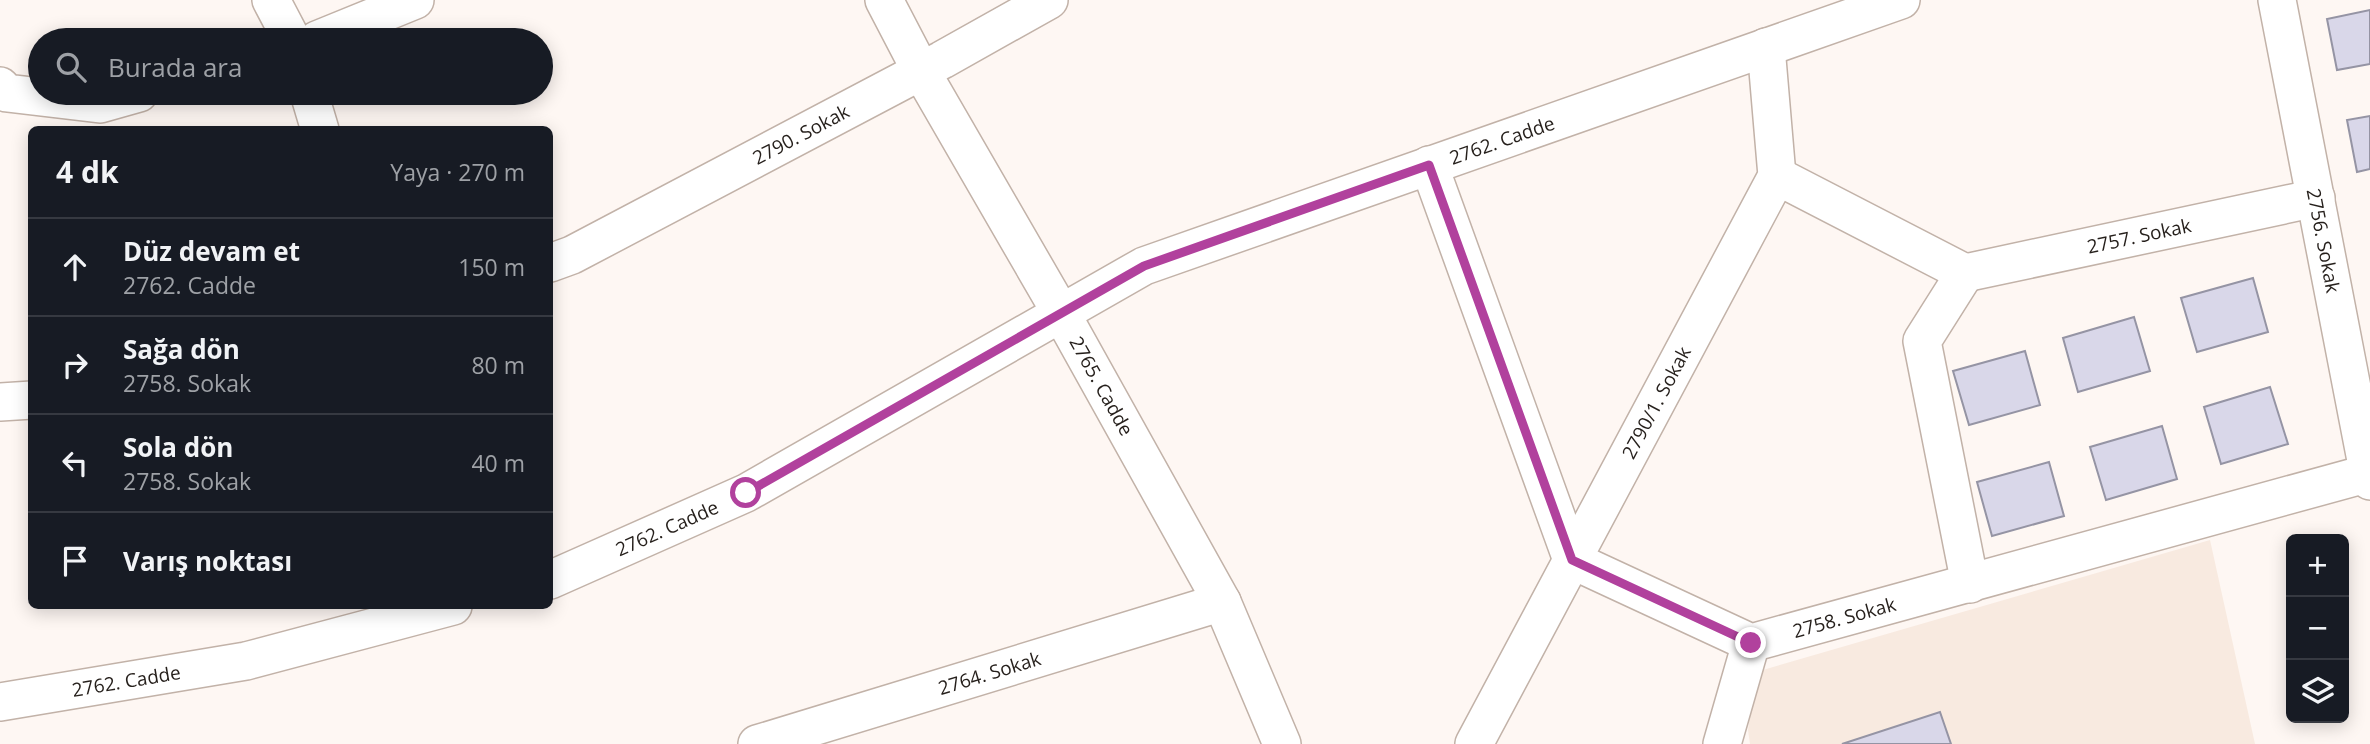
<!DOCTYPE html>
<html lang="tr">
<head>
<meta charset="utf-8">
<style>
  body { margin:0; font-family:"Open Sans",sans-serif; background:#242831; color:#f1f3f6 }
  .controls { position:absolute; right:21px; bottom:21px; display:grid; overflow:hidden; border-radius:10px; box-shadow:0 4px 18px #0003 }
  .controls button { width:63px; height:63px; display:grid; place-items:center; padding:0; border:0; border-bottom:2px solid #363941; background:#171b24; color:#f1f3f6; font:35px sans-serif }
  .stop { position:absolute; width:21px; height:21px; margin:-16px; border:5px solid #b1419d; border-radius:50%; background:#fff }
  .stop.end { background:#b1419d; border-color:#fff; box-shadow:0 2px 7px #0008 }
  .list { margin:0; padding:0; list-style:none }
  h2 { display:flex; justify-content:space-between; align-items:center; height:91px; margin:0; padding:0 28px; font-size:30px }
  h2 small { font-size:23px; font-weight:400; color:#9ea1a6 }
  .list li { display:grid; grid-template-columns:46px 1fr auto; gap:21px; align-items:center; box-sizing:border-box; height:98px; padding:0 28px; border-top:2px solid #363941 }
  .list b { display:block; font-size:26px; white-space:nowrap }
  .list p { margin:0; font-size:23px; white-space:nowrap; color:#9ea1a6 }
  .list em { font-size:23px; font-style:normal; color:#9ea1a6 }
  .icon { flex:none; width:38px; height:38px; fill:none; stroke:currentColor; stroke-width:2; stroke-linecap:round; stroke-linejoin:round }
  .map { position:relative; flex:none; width:2370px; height:744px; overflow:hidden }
  .search { position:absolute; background:#171b24; box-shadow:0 4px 18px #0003; left:28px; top:28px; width:525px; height:77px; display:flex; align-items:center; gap:18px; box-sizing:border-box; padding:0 24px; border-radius:38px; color:#9ea1a6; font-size:26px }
  .panel { position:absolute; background:#171b24; box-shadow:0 4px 18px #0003; left:28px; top:126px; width:525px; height:483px; border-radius:10px }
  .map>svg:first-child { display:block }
  .built { fill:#f8eae0 }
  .building { fill:#d9d7e9; stroke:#9594a4; stroke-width:2 }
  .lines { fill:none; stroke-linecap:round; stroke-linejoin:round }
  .minor-casing { stroke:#c2b2a8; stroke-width:40 }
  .minor { stroke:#fff; stroke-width:37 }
  .route { stroke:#b1419d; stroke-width:9 }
  .labels { text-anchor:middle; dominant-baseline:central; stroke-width:7; stroke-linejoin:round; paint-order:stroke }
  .street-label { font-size:19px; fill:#251f1b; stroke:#fff }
</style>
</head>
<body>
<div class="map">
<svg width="2370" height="744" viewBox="0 0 2370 744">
  <rect width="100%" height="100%" fill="#fef7f3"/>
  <!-- built -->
  <path class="built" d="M2210 540 2255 744H1750L1748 730 1756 672Z"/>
  <!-- building -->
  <path class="building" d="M2370 10V64L2337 70 2327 19Z
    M2370 116V169L2357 172 2347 120Z
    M2253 278 2268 332 2197 352 2181 298Z
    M2134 317 2150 371 2078 392 2063 338Z
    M2025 351 2040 405 1969 425 1953 371Z
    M2270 387 2288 444 2221 464 2204 407Z
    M2162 426 2177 479 2106 500 2090 447Z
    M2049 462 2064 516 1992 536 1977 482Z
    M1940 712 1951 744H1842Z"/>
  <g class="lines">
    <!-- minor casing -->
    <g class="minor-casing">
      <g id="minor">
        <path d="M271 0 292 40"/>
        <path id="s1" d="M884 0 921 71 1061 313 1222 602 1282 744"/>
        <path id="s2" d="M2277 0 2370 481"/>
        <path d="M317 40 415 0"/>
        <path d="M0 86 7 93 100 104 139 93"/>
        <path d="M309 93 320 130"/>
        <path id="s3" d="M1429 165 1572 560 1751 643 2369 473"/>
        <path d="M1777 176 1965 273"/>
        <path id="s4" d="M550 263 572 255 942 60 1049 0"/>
        <path id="s5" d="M1965 273 2316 198"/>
        <path d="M1965 273 1922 341 1970 584"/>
        <path d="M0 402 32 400"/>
        <path id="s6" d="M550 580 746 493 1144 266 1901 0"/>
        <path id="s7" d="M0 702 246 661 453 606"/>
        <path id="s8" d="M757 744 1222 602"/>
        <path id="s9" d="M1474 744 1777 176 1766 47"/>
        <path d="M1722 744 1751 643"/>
      </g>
    </g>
    <!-- minor -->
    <use href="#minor" class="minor"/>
  </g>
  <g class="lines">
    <!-- route -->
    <path class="route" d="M746 493 1144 266 1429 165 1572 560 1751 643"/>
  </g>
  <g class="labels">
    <!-- street labels -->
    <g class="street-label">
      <text stroke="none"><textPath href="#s4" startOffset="282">2790. Sokak</textPath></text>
      <text stroke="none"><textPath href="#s6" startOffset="1052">2762. Cadde</textPath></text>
      <text stroke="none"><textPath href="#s5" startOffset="178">2757. Sokak</textPath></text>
      <text stroke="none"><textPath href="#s2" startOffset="245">2756. Sokak</textPath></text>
      <text stroke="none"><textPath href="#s1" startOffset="443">2765. Cadde</textPath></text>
      <text stroke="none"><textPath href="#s9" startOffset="387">2790/1. Sokak</textPath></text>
      <text stroke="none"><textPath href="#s6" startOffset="128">2762. Cadde</textPath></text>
      <text stroke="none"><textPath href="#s3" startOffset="714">2758. Sokak</textPath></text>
      <text stroke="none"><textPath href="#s8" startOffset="243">2764. Sokak</textPath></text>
      <text stroke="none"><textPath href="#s7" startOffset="128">2762. Cadde</textPath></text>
    </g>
  </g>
</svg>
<div class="controls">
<button>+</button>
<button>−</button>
<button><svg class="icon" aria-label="layers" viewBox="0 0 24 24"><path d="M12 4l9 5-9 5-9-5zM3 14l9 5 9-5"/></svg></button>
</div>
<div class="stop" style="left:746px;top:493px"></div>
<div class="stop end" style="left:1751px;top:643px"></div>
<div class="search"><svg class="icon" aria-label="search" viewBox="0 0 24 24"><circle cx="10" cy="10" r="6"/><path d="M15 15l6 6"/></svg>Burada ara</div>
<section class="panel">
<h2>4 dk<small>Yaya · 270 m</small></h2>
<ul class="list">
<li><svg class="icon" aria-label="ahead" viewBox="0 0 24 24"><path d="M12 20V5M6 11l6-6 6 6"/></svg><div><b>Düz devam et</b><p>2762. Cadde</p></div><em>150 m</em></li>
<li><svg class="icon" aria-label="right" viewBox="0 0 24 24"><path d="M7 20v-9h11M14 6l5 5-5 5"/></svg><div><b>Sağa dön</b><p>2758. Sokak</p></div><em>80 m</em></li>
<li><svg class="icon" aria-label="left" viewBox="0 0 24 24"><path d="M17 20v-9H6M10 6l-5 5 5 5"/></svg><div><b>Sola dön</b><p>2758. Sokak</p></div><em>40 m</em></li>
<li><svg class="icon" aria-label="arrive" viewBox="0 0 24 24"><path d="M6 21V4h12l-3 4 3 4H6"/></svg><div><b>Varış noktası</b></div></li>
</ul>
</section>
</div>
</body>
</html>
